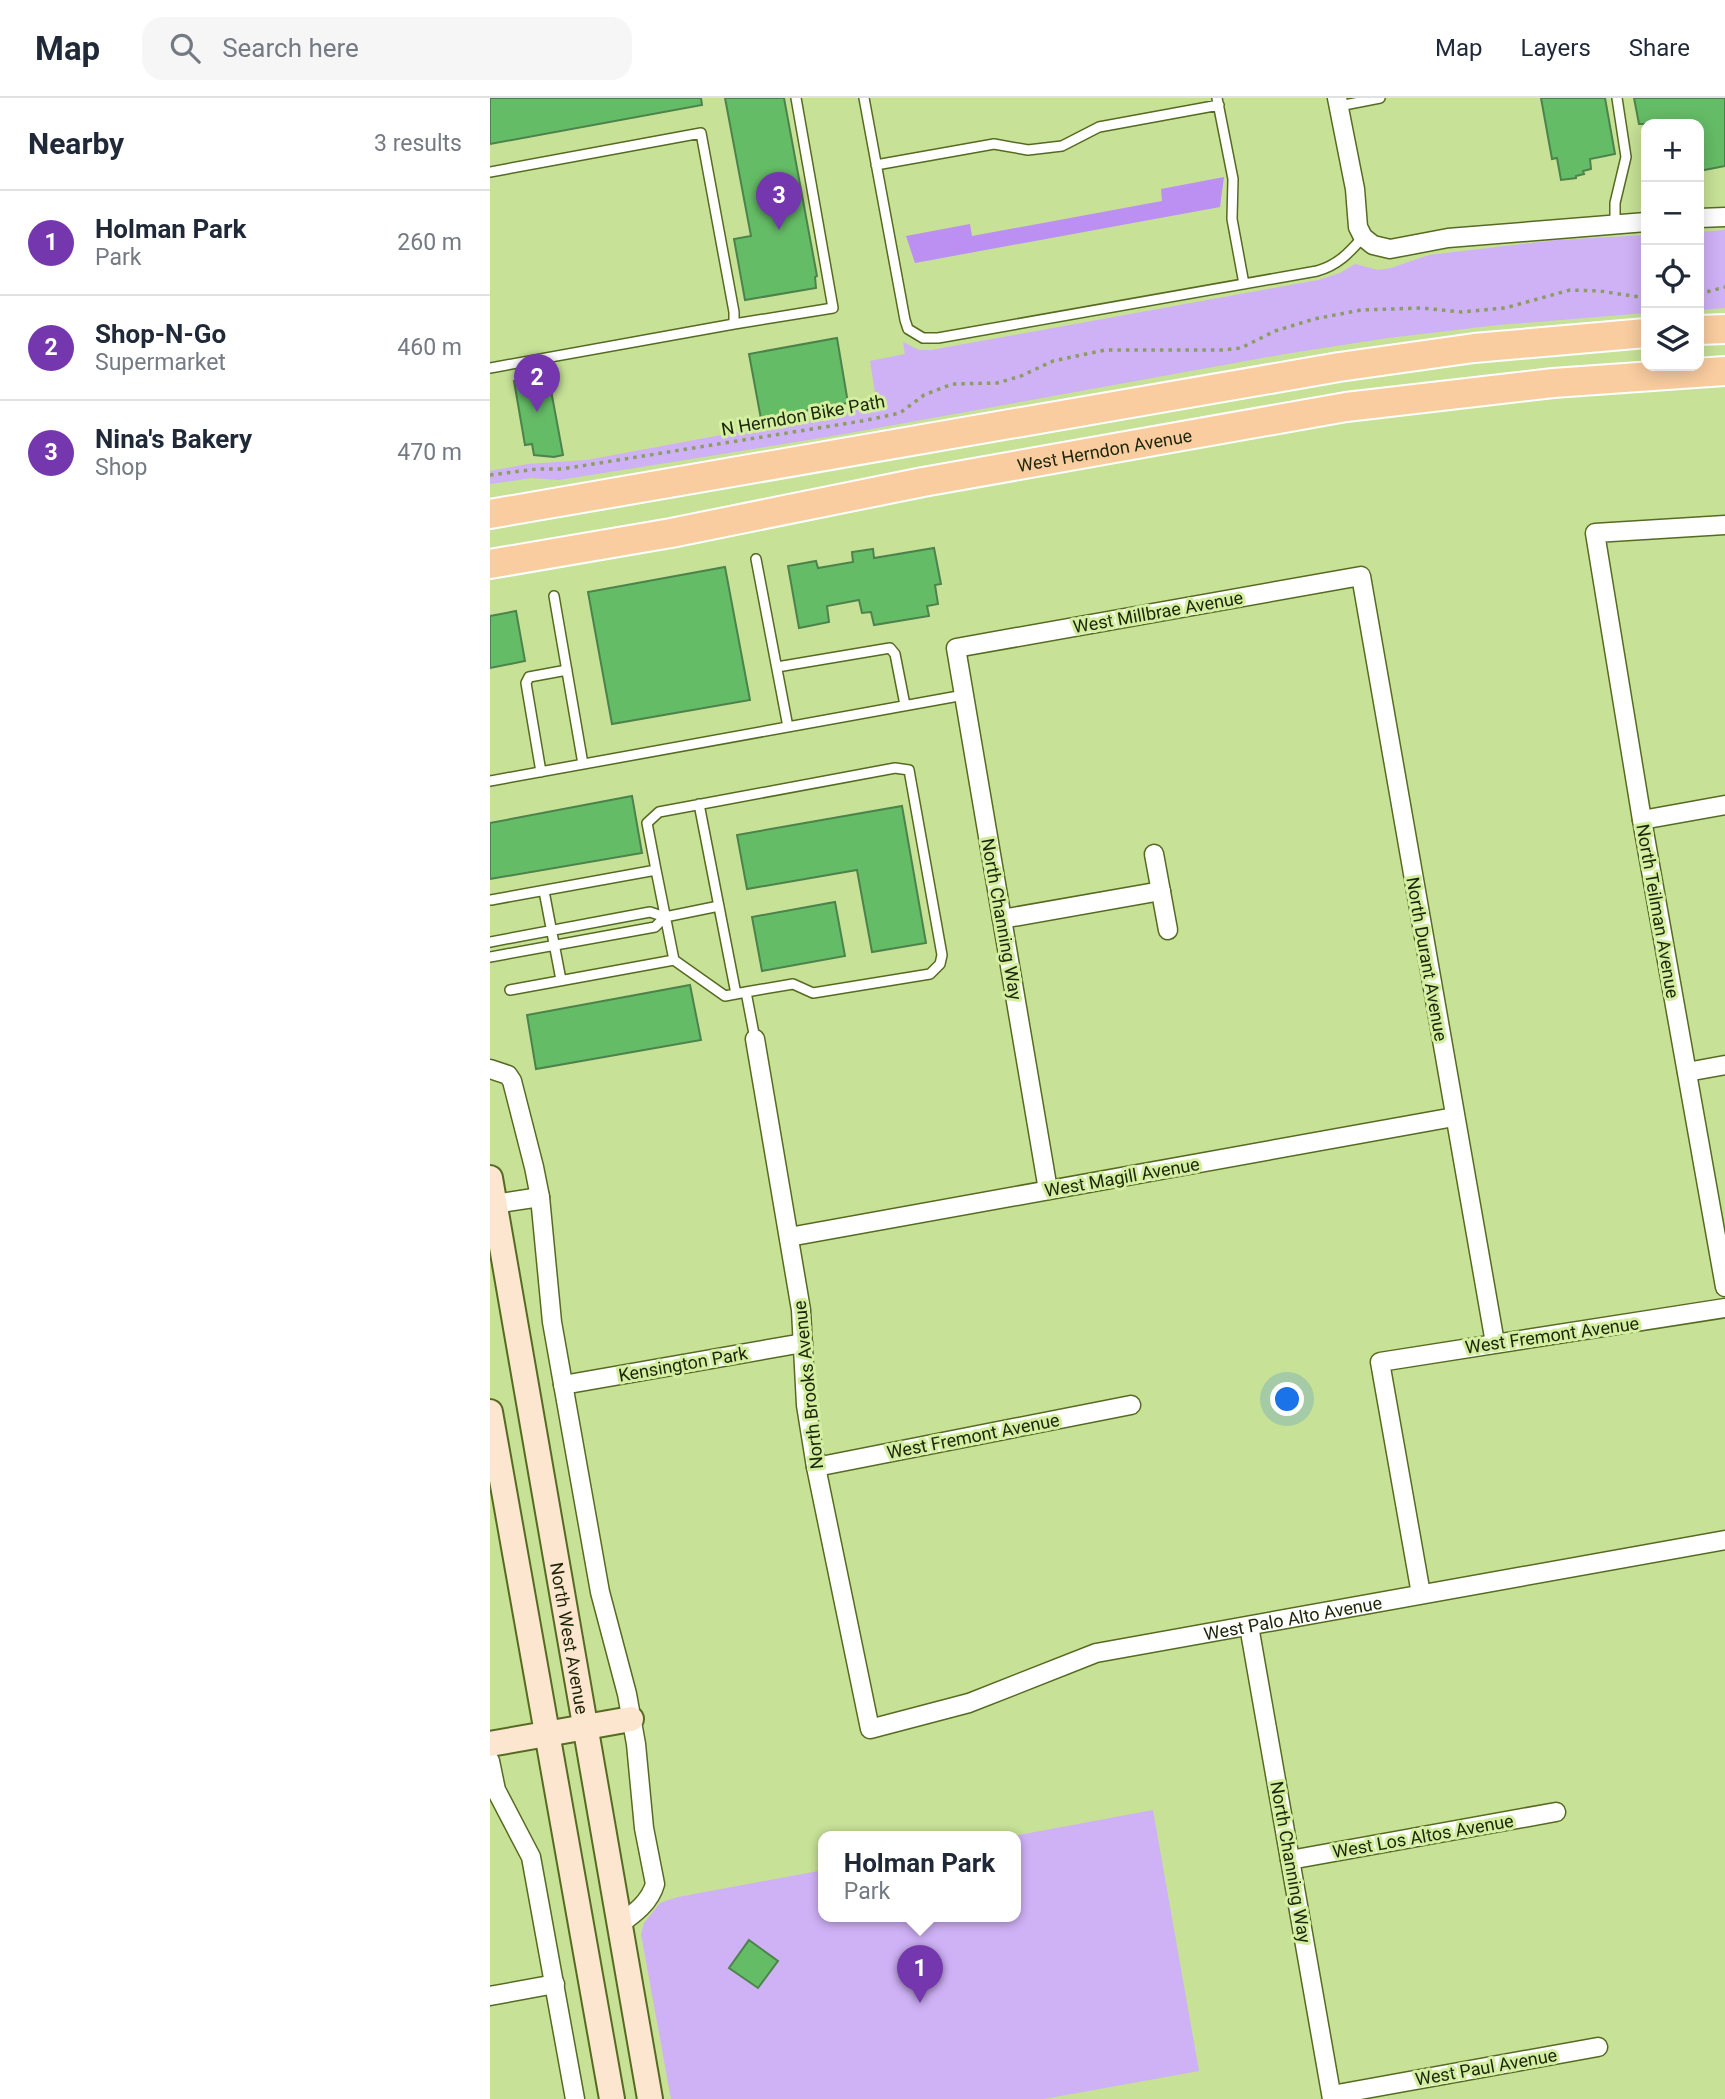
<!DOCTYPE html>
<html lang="en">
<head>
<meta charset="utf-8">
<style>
  body { margin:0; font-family:Roboto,sans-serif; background:#f6f6f7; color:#1f2937 }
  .controls { position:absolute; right:21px; top:21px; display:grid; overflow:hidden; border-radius:14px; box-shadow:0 4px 18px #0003 }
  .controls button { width:63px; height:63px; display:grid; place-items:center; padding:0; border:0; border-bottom:2px solid #e0e1e3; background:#fff; color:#1f2937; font:35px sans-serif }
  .you { position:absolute; left:798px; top:1302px; width:24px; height:24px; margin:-18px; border:5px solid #fff; border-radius:50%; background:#1a73e8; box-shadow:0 0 0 10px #1a73e833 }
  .badge { display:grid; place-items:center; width:46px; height:46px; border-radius:50%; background:#7437ad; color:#fff; font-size:23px; font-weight:700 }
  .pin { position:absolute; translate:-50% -58px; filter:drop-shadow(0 2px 4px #0008) }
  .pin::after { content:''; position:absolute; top:37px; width:24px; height:21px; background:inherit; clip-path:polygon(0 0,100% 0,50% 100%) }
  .popup { position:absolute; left:328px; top:1733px; width:203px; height:91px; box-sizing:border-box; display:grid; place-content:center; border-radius:14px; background:#fff; filter:drop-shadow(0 2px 5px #0005); font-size:23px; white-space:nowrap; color:#747a83 }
  .popup b { font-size:26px; color:#1f2937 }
  .popup::after { content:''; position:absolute; left:50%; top:100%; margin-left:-14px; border:14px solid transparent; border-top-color:#fff }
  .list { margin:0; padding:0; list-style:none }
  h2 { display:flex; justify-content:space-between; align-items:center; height:91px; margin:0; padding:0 28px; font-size:30px }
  h2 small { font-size:23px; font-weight:400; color:#747a83 }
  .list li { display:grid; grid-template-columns:46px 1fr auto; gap:21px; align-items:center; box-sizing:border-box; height:105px; padding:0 28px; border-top:2px solid #e0e1e3 }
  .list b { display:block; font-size:26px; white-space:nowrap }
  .list p { margin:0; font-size:23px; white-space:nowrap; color:#747a83 }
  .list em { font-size:23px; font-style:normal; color:#747a83 }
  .icon { flex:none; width:38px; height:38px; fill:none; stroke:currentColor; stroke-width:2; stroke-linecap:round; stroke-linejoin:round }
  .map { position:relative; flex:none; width:1235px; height:2001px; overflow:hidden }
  header { display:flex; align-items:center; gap:42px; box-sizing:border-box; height:98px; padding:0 35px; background:#fff; border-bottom:2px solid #e0e1e3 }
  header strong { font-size:33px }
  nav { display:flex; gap:38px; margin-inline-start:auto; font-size:24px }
  .search { width:490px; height:63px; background:#f6f6f7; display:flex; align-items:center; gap:18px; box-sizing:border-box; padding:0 24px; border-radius:21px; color:#747a83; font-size:26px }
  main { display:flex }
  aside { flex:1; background:#fff }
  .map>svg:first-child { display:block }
  .green { fill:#cfb1f6 }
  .forest { fill:#bc8ff3 }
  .building { fill:#65bc66; stroke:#4c834c; stroke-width:2 }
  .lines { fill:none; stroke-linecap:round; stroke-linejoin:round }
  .lane-casing { stroke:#566b21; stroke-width:12 }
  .street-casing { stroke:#566b21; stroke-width:21 }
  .secondary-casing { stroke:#566b21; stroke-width:28 }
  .primary-casing { stroke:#fff; stroke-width:32 }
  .path { stroke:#8a9d63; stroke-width:3.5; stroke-dasharray:3.5 5; stroke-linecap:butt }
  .lane { stroke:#fff; stroke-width:9 }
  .street { stroke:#fff; stroke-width:18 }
  .secondary { stroke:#fce6d0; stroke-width:24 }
  .primary { stroke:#facda0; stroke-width:28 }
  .labels { text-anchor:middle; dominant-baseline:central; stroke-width:6; stroke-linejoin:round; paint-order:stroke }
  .street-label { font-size:18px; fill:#1c2507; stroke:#d4efa2 }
</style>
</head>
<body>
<header>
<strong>Map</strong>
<div class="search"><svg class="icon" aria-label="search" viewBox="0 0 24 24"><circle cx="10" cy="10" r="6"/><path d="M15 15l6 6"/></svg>Search here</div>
<nav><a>Map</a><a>Layers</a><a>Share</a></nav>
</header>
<main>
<aside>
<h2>Nearby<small>3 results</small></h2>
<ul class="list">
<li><span class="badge">1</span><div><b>Holman Park</b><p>Park</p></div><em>260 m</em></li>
<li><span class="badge">2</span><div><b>Shop-N-Go</b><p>Supermarket</p></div><em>460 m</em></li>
<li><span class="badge">3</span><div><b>Nina's Bakery</b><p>Shop</p></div><em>470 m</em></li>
</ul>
</aside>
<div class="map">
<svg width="1235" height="2001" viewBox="0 0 1235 2001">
  <rect width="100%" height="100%" fill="#c7e196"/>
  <!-- green -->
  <path class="green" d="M1235 132V210L1209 212V134Z
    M1156 137V215L1008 227 898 240 795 256 343 338 139 371 69 382 42 380 0 386V373L38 366 97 362 387 308 380 263 415 256 413 244 429 252H441L828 182 850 175 865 166 888 172 901 170 939 157 1066 142Z
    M663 1712 709 1973 554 2001H181L151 1836 154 1825 170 1805 188 1799 334 1772V1819H526V1739H518Z"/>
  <!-- forest -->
  <path class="forest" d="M734 79 730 109 425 165 416 138 480 126 482 138 672 103 671 91Z"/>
  <!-- building -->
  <path class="building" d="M0 0H211L212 7 0 46Z
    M235 0H294L327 178 325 179 326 190 255 202 244 141 261 138Z
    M1051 0H1115L1125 56 1100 61 1101 71 1093 73 1094 76 1086 78V80L1071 82 1067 60 1062 61Z
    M1144 0H1235V68L1209 73V26H1149Z
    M347 240 358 305 271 321 259 256Z
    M58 276 73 357 64 359 44 357 42 346 35 347 24 283Z
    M444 450 451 486 445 487 448 506 437 508 439 518 384 527 381 514 372 515 369 502 337 508 339 524 309 530 298 468 326 463 328 470 363 464 362 454 383 451 384 460Z
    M235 469 260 602 122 626 98 494Z
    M26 513 35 563 0 570V518Z
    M142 698 152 755 0 781V725Z
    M412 708 436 845 382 854 367 772 257 791 247 737Z
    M345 804 355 858 272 873 262 819Z
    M200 887 211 942 46 971 37 917Z
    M259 1842 288 1863 268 1890 239 1870Z"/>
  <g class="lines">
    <!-- lane casing -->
    <g class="lane-casing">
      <path id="lane" d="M374 0 415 222 418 231 433 240H448L827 173C848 167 859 155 873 139
        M727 0 743 81 742 121 754 186
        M849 8 890 0
        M386 67 504 46 538 52 572 48 609 29 729 7
        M0 74 211 35 244 214V226L343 210 306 0
        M1125 126V105L1136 59 1127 0
        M0 270 244 226
        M266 461 298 629
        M64 498 93 666
        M287 569 400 550 405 556 415 607
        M51 674 36 585 39 579 77 572
        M0 683 474 597
        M209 706 246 896
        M166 772 184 862
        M54 793 71 882
        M1 802 166 772 157 725 169 714 405 670 419 672 452 857 450 866 440 876 323 895 303 886 256 894 265 941
        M0 844 160 814 175 819 229 808
        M0 859 165 829 175 819
        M20 892 184 862 235 898 256 894"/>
    </g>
    <!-- street casing -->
    <g class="street-casing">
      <g id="street">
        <path d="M847 0 865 91 868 129 873 139 883 147 900 151 958 140 1156 124"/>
        <path d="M1209 120 1235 119"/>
        <path d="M1235 427 1105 435 1152 722 1235 1189"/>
        <path d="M1152 722 1235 707"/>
        <path d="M664 756 678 832"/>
        <path d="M512 821 671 793"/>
        <path id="s1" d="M265 941 311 1212 316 1307 326 1369 380 1631 479 1605 606 1555 1235 1442"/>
        <path d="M0 971 18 977 22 983 44 1069 50 1099 62 1224 110 1494 137 1596 146 1646 154 1730 165 1786C160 1804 145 1815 130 1826"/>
        <path d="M1197 974 1235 967"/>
        <path d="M558 1092 466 550 871 478 1005 1245"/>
        <path d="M4 1106 50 1099"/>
        <path d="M299 1139 964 1019"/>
        <path d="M73 1287 313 1245"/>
        <path d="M326 1369 641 1307"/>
        <path d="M931 1496 890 1264 1235 1210"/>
        <path d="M759 1528 842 2001"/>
        <path d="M0 1663 6 1692 41 1759 85 2001"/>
        <path d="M800 1762 1066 1714"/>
        <path d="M0 1898 65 1886"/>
        <path d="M842 1997 1108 1949"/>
      </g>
    </g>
    <!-- secondary casing -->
    <g class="secondary-casing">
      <g id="secondary">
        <path id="s2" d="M0 1080 160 2001"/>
        <path d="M0 1314 122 2001"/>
        <path d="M0 1646 141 1621"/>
      </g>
    </g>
    <!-- primary casing -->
    <g class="primary-casing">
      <g id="primary">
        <path d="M1209 232 1235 231"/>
        <path d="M0 416 849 269 984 250 1156 235"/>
        <path id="s3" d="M0 466 181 435 433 384 856 309 1063 285 1235 273"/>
      </g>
    </g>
    <!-- path -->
    <path class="path" d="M1209 196 1235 189
      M0 377 47 371H72L372 323 410 315 434 297 462 286 507 285 531 278 563 263 615 252H733L751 250 785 233 824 221 871 212 932 210 971 214 1015 210 1080 192 1110 193 1156 200"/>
    <!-- lane -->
    <use href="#lane" class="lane"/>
    <!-- street -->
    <use href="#street" class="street"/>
    <!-- secondary -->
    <use href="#secondary" class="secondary"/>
    <!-- primary -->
    <use href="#primary" class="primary"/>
  </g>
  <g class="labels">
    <!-- street labels -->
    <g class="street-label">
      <text transform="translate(313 317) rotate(-10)">N Herndon Bike Path</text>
      <text stroke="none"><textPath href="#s3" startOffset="625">West Herndon Avenue</textPath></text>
      <text transform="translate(668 514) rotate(-10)">West Millbrae Avenue</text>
      <text transform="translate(1168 813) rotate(80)">North Teilman Avenue</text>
      <text transform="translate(512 821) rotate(80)">North Channing Way</text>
      <text transform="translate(937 861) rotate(80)">North Durant Avenue</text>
      <text transform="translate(632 1079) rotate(-10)">West Magill Avenue</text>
      <text transform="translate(1062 1237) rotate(-8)">West Fremont Avenue</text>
      <text transform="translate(193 1266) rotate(-10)">Kensington Park</text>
      <text transform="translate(318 1287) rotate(-96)">North Brooks Avenue</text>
      <text transform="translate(483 1338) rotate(-11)">West Fremont Avenue</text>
      <text stroke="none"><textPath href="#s1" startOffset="1139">West Palo Alto Avenue</textPath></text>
      <text stroke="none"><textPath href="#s2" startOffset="467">North West Avenue</textPath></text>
      <text transform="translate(933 1738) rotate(-10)">West Los Altos Avenue</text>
      <text transform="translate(801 1764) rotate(80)">North Channing Way</text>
      <text transform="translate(996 1969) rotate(-10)">West Paul Avenue</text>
    </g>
  </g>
</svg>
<div class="controls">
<button>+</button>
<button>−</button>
<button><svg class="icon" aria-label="locate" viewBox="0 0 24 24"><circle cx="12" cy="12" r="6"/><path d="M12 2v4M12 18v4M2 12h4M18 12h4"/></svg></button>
<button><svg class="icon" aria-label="layers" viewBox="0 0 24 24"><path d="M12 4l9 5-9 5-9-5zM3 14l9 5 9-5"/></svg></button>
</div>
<div class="you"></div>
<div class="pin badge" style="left:430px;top:1905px">1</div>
<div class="popup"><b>Holman Park</b>Park</div>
<div class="pin badge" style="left:47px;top:314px">2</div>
<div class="pin badge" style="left:289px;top:132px">3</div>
</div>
</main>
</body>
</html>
